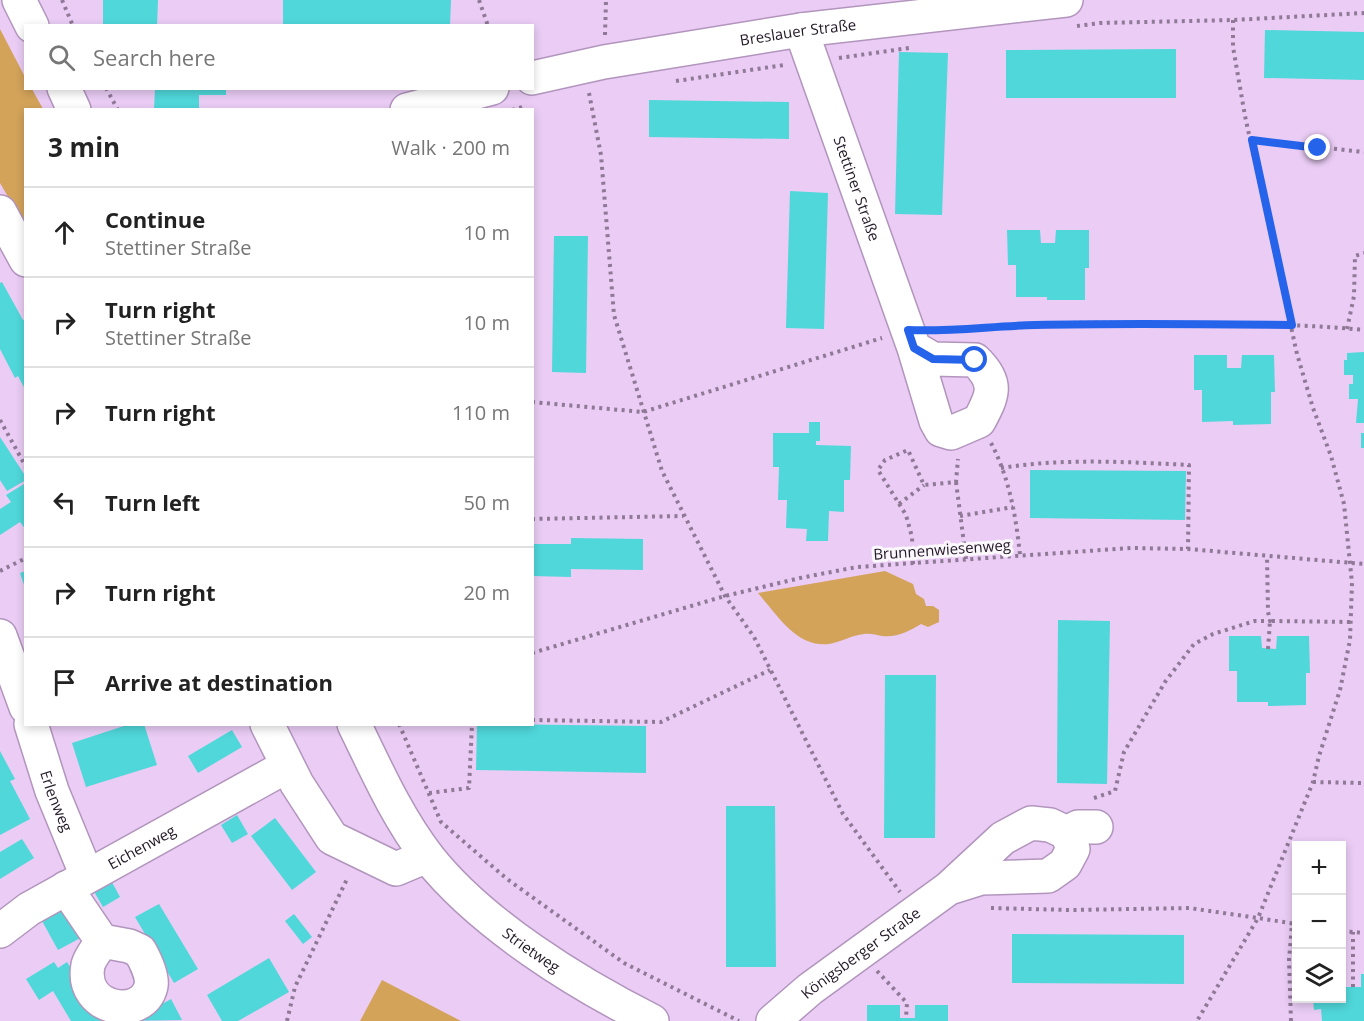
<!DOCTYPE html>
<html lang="en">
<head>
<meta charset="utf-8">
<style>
  body { margin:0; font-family:"Open Sans",sans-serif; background:#f6f6f6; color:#222 }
  .controls { position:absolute; right:18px; bottom:18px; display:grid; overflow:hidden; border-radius:0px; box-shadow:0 3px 9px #0003 }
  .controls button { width:54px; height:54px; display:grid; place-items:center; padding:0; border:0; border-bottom:2px solid #e0e0e0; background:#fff; color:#222; font:30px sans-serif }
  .stop { position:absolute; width:18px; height:18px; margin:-14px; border:4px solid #2563eb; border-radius:50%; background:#fff }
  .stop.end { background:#2563eb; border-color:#fff; box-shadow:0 2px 6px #0008 }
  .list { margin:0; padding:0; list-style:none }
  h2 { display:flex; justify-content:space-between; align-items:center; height:78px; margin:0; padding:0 24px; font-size:26px }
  h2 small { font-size:20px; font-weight:400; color:#767676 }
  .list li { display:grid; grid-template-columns:39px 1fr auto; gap:18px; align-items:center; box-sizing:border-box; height:90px; padding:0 24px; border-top:2px solid #e0e0e0 }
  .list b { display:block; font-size:22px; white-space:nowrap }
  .list p { margin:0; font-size:20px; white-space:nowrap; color:#767676 }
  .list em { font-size:20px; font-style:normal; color:#767676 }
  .icon { flex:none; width:33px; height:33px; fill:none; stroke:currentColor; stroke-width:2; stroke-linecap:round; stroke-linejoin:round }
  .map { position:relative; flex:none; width:1364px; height:1021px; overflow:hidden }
  .search { position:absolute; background:#fff; box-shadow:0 3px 9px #0003; left:24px; top:24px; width:510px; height:66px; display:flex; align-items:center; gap:15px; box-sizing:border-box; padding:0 21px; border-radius:0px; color:#767676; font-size:22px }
  .panel { position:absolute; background:#fff; box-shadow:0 3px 9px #0003; left:24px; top:108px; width:510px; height:618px; border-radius:0px }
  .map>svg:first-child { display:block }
  .green { fill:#d3a35a }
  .building { fill:#50d7da }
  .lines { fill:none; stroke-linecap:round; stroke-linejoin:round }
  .minor-casing { stroke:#b295bd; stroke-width:36 }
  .path { stroke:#8f7996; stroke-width:4; stroke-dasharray:3 4.5; stroke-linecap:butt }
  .minor { stroke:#fff; stroke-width:33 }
  .route { stroke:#2563eb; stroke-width:8 }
  .labels { text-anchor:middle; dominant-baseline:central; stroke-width:6; stroke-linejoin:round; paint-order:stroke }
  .street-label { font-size:15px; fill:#231827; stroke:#fbf8fc }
</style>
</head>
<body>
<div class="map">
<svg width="1364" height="1021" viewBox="0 0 1364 1021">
  <rect width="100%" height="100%" fill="#eaccf5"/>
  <!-- green -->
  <path class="green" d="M0 29 25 77 26 88 32 89 43 109 26 110 25 226 0 183Z
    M885 571 913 584 916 594 924 599 926 606H933L939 610V622L928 627 921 624C910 631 896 638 882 636 876 635 871 633 864 634 852 635 841 642 829 644 797 648 777 615 758 593Z
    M382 980 461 1021H360Z"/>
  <!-- building -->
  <path class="building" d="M103 0H158L157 26 103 24Z
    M283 0H451L450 26H283Z
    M1265 30 1364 32V80L1264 78Z
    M1176 49V98H1006V50Z
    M899 52 948 53 942 215 895 214Z
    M155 88H226V95H199V110H154Z
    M649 100 789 102V139L649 137Z
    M790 191 828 193 824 329 786 328Z
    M1007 230H1040L1041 243H1055L1056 230H1089V268H1085V300H1047V297H1016V265H1008Z
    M554 236H588L586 373 552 372Z
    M2 282 23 320 26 319V391L18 376 15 378 0 349V283Z
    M1364 352V423H1356L1358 399H1349V384H1353V375H1344V360H1347V353Z
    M1194 355H1227V368H1241L1242 355H1274L1275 392H1271V424L1233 425V421L1202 422V390H1194Z
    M809 422H820V441H816V445L851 446 850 480H844V512L829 511 828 541H806L807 529 786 528 787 500H778L779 467H773V433H809Z
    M1361 433H1364V448H1361Z
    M0 437 26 477V480L7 491 0 480Z
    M1030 470 1186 471 1185 520 1030 518Z
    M24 484 26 487V530L20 522 0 535V509L11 502 6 495Z
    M571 538 643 539V570L571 569V577L532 576V544H571Z
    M26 571V588H25L20 573Z
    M1058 620 1110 621 1107 784 1057 783Z
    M1229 636H1261L1262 648 1276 649 1277 636H1309L1310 673H1306V705L1268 706V702H1237V671H1229Z
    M885 675H936L935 838H884Z
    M130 724H144L157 765 86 787 72 743Z
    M477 724 646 726V773L476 770Z
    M232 730 242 747 198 773 188 756Z
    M0 751 15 779 10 781 30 819 0 835Z
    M726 806H775L776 967H726Z
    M237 815 248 834 232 843 221 825Z
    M275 818 316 872 292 890 251 836Z
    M22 839 34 858 0 879V852Z
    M107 873 120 897 103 907 89 883Z
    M65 895 86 935 58 950 36 910Z
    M159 904 198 969 174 983 135 917Z
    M294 914 312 937 303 944 285 921Z
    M1012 934 1184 935V984L1012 983Z
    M269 958 289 992 238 1021H222L207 995Z
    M54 962 58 968 67 962 103 1021H71L53 991 39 1000 26 979Z
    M1342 974H1346V987H1361V974H1364V1021H1322L1321 1009 1314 1010 1313 999 1342 998Z
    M157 992 164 1003 171 999 182 1020 123 1021Z
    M867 1005H900V1018H915V1005H948V1021H867Z"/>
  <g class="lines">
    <!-- minor casing -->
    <g class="minor-casing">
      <g id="minor">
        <path d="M19 0 32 26"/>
        <path id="s1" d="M801 30 914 348 936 421 941 430 951 433 979 421C993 395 999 383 975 360L933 359 914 348"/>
        <path id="s2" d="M532 78 604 62 801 30 1066 0"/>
        <path d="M64 88 74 110"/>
        <path d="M407 110 492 88"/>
        <path d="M0 212 26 260"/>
        <path d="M0 636 26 707"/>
        <path id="s3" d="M31 724 52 791 87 876"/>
        <path d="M267 724 297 784 332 838 396 869 427 856"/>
        <path id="s4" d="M354 724C376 769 397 817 428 857 481 924 576 983 652 1021"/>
        <path d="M1067 833 1078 827H1096"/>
        <path d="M66 888 102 941 129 946 140 951C145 960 153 976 151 986 143 1021 79 1011 88 965 90 957 98 948 102 941"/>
        <path id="s5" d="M0 931 29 909 287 766"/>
        <path id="s6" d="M773 1021 810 989 949 888 1003 838 1031 823 1050 825 1067 833 1073 849 1065 864 1048 876 981 878 949 888"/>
      </g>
    </g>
    <!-- path -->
    <path class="path" d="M62 0 73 26
      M479 0 488 26
      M1233 20V47L1245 116 1297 354 1313 408 1331 456 1344 504 1352 583 1350 640 1340 690 1319 756 1313 782 1258 918 1296 924
      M1077 26 1100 23 1233 20 1364 13
      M605 35 606 0
      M839 58 909 48
      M676 81 784 65
      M106 88 118 110
      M589 93 601 155 614 315 662 471 725 596 754 637 843 814 900 892
      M512 110 526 106
      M1252 140 1364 152
      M1347 329 1354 296 1355 256 1364 253
      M960 330C1034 321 1111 322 1185 324 1245 324 1304 324 1364 330
      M532 402 643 412 882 338
      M0 420 26 467
      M991 443C1009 477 1016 516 1020 555
      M1001 468C1064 458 1127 462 1189 465L1188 549
      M956 482 966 559
      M899 504 924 485
      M960 516 1013 507
      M532 519 683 516
      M913 564 912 537 906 515 878 470 885 460 908 450 924 485 956 482 958 459
      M0 571 26 558
      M1268 649 1270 621 1351 622
      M532 653 725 596 800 578 857 567 1131 548 1188 549 1364 564
      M532 720 661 722 770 670
      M399 724 441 822 507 879 624 963 739 1021
      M1313 782 1364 783
      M429 793 469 788 472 724
      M1094 798 1115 791 1124 752 1165 682 1194 644 1213 634 1245 624 1255 621H1270L1268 612 1267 557
      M991 908 1069 910 1189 908 1258 918 1197 1021
      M1342 931 1364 933
      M877 971 907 1003 906 1018
      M1353 987V932
      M287 1021 295 987 348 877
      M1291 1021 1289 960 1292 924"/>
    <!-- minor -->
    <use href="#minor" class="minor"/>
  </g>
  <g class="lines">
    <!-- route -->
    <path class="route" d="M975 360 933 359 914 348 908 330C950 332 992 326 1035 325 1121 323 1206 324 1292 325L1252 140 1318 148"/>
  </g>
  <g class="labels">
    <!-- street labels -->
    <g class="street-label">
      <text stroke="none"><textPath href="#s2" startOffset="270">Breslauer Straße</textPath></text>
      <text stroke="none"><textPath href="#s1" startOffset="168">Stettiner Straße</textPath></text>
      <text transform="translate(942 549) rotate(-4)">Brunnenwiesenweg</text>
      <text stroke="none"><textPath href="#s3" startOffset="81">Erlenweg</textPath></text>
      <text stroke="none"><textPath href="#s5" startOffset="165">Eichenweg</textPath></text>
      <text stroke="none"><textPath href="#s4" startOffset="292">Strietweg</textPath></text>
      <text stroke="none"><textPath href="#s6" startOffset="111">Königsberger Straße</textPath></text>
    </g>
  </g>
</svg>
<div class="controls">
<button>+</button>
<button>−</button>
<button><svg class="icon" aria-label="layers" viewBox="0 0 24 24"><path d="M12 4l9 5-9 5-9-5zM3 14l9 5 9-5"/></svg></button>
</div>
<div class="stop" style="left:975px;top:360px"></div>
<div class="stop end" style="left:1318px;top:148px"></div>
<div class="search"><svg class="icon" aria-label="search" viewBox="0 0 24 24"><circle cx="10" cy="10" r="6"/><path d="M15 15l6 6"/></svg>Search here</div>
<section class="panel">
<h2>3 min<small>Walk · 200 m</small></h2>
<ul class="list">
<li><svg class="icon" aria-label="ahead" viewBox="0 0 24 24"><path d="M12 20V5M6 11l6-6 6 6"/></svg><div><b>Continue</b><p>Stettiner Straße</p></div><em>10 m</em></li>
<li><svg class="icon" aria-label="right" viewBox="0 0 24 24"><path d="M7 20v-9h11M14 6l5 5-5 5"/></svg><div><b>Turn right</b><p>Stettiner Straße</p></div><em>10 m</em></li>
<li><svg class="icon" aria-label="right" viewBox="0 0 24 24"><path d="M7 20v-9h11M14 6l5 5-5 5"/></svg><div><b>Turn right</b></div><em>110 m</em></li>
<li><svg class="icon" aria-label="left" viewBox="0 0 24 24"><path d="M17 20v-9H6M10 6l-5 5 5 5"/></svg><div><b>Turn left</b></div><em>50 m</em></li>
<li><svg class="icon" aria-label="right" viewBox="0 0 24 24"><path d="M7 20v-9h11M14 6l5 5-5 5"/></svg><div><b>Turn right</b></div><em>20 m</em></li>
<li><svg class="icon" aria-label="arrive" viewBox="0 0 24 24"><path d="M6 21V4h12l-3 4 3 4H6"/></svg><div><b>Arrive at destination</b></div></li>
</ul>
</section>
</div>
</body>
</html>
